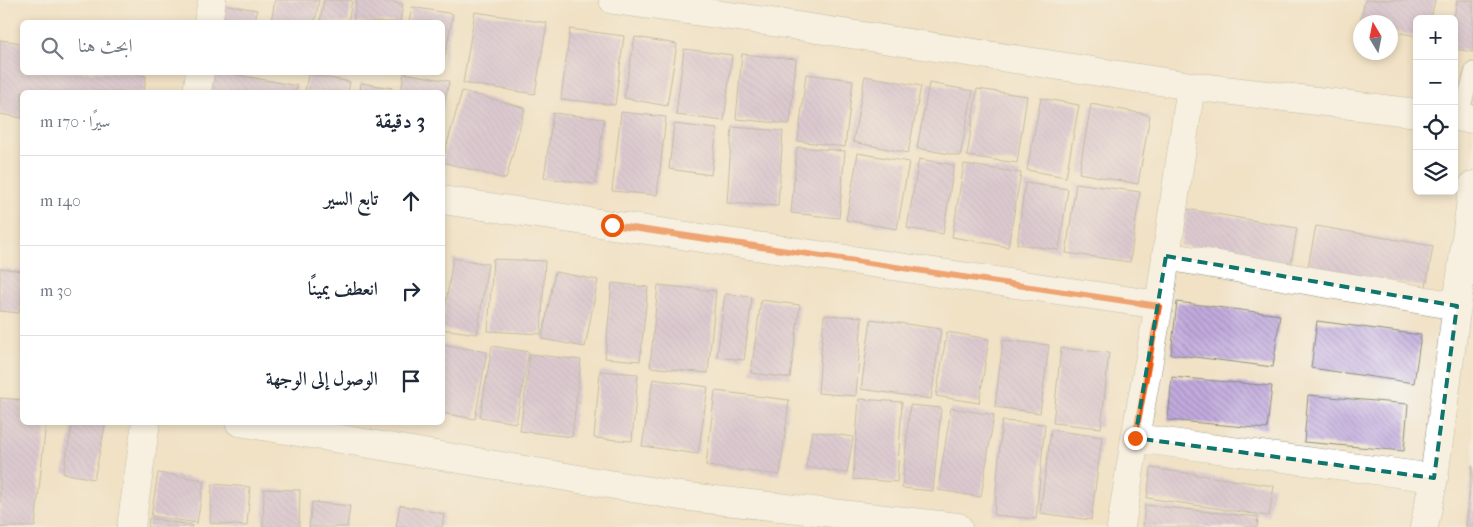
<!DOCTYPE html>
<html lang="ar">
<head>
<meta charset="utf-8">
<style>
  body { margin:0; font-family:"IM FELL French Canon",Amiri,serif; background:#f2f2f3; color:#1f2937; direction:rtl }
  .controls { position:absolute; right:15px; top:15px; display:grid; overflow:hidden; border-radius:8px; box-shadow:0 2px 8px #0003 }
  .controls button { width:45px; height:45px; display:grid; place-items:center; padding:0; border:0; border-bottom:1px solid #e0e1e3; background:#fff; color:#1f2937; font:25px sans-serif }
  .compass { position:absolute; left:1353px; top:15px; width:45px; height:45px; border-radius:50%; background:#fff; box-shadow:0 2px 8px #0003; rotate:350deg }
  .stop { position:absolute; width:15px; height:15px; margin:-11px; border:4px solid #ea580c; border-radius:50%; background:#fff }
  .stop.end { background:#ea580c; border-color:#fff; box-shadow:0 1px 5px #0008 }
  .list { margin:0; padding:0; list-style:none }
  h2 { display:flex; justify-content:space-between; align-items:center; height:65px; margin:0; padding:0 20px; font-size:21px }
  h2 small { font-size:16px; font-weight:400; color:#747a83 }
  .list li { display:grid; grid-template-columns:32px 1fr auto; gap:15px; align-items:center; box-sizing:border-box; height:90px; padding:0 20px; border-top:1px solid #e0e1e3 }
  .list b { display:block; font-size:19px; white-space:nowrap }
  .list em { font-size:16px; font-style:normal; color:#747a83 }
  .icon { flex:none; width:28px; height:28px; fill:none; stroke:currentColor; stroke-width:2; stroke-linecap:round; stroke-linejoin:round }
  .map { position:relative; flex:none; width:1473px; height:527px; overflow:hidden; direction:ltr }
  .search { position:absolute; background:#fff; box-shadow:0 2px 8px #0003; left:20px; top:20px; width:425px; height:55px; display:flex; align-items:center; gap:12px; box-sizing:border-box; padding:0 18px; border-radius:8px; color:#747a83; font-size:19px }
  .panel { position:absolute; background:#fff; box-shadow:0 2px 8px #0003; left:20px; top:90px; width:425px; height:335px; border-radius:8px; direction:rtl }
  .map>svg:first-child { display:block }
  .building { fill:url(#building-back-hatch) }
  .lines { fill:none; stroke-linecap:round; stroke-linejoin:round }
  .lane-casing { stroke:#888f7c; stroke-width:17 }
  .street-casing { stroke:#888f7c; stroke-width:29 }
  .lane { stroke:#fff; stroke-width:15 }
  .street { stroke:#fff; stroke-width:28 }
  .route { stroke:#ea580c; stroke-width:6 }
  .marked { fill:none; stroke:#0f766e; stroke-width:4; stroke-dasharray:10 6; stroke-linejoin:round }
</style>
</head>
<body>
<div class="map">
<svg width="1473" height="527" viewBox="0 0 1473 527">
  <defs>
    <pattern id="building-back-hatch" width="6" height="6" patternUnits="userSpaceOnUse" patternTransform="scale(1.25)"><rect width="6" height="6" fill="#c2aade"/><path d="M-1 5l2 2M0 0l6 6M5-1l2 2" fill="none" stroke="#9d8cb5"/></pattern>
  </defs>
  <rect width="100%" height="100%" fill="#f6f6f2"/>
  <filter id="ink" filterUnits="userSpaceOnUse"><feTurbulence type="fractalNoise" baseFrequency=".02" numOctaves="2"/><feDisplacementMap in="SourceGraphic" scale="10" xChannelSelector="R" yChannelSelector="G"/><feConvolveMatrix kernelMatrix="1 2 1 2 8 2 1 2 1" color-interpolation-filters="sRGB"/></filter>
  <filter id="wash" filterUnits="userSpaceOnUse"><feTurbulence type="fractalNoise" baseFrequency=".0096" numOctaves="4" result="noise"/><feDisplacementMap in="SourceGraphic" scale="20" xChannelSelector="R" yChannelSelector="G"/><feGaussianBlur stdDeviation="1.12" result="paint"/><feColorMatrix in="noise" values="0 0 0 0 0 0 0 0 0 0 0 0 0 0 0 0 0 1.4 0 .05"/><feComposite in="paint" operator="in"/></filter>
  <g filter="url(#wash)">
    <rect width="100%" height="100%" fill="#f1e1c5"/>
    <g id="blocks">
      <!-- building -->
      <path class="building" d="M275 0H319L315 22H271Z
        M324 0H352L348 22H320Z
        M357 0H379L403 4 400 22H353Z
        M1365 0H1435L1431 19H1417V36L1390 31V22H1360Z
        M1457 0H1473V52L1454 49V19Z
        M217 3 257 10 255 22H214Z
        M412 7 453 14 443 66 442 22H409Z
        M475 12 547 23 535 94 463 83Z
        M570 29 624 36 615 105 561 99Z
        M635 37 677 44 667 106 624 98Z
        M0 40 22 43V72H123L146 76 144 92H22V118L0 114Z
        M684 49 732 55 724 121 676 115Z
        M742 54 796 59 790 124 736 119Z
        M212 72H222L297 86 296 92H208Z
        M404 73 449 81 443 110 442 92H401Z
        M308 74 350 82 348 92H305Z
        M806 74 853 80 845 147 798 141Z
        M865 76 921 86 908 153 853 142Z
        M361 83 392 88 391 92H360Z
        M929 83 973 91 960 156 917 148Z
        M977 89 1027 96 1017 163 967 156Z
        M462 91 525 108 506 179 442 162Z
        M1041 98 1079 105 1066 177 1027 170Z
        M1091 104 1150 115 1138 184 1079 173Z
        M621 112 666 117 657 195 612 191Z
        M553 113 604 119 595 184 544 178Z
        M674 124 717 129 711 175 669 169Z
        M732 127 783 131 778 206 727 203Z
        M797 147 845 151 839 218 791 213Z
        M858 153 909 162 897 229 846 220Z
        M919 159 954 165 943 234 907 228Z
        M964 164 1021 173 1008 247 952 237Z
        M1025 183 1068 189 1059 250 1017 244Z
        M1076 183 1140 192 1130 262 1066 253Z
        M1187 209 1297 228 1291 264 1181 245Z
        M1316 226 1433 246 1426 287 1308 267Z
        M453 258 488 264 477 334 442 329Z
        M493 259 545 261 541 334 488 331Z
        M0 268 22 271V290L19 313 0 311Z
        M555 272 598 280 585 347 542 339Z
        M612 283 648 287 640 361 605 358Z
        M658 285 716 291 708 373 650 367Z
        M725 294 752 297 744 360 717 357Z
        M761 300 800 305 790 378 751 373Z
        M1177 302 1280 315 1273 367 1171 354Z
        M824 315 862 317 856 396 818 393Z
        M871 319 941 329 931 399 861 389Z
        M1317 321 1421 335 1414 383 1311 368Z
        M947 332 989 339 979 403 936 396Z
        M1003 340 1049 345 1040 413 995 407Z
        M442 344 487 352 475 419 442 413Z
        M492 346 529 352 516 423 480 417Z
        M1061 348 1109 353 1101 428 1053 423Z
        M530 354 581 360 572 437 520 431Z
        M600 371 638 374 632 441 594 438Z
        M1172 377 1272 386 1267 429 1168 420Z
        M653 379 708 387 698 454 642 446Z
        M715 391 789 400 780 475 706 466Z
        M1308 395 1408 404 1404 451 1304 442Z
        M0 398 22 400V422H46L35 527H0Z
        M859 399 902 402 897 482 853 479Z
        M910 405 941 408 933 491 902 488Z
        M951 408 994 415 981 497 938 490Z
        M1002 421 1045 424 1036 519 994 515Z
        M73 422H106L94 479 63 473Z
        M1051 430 1102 437 1091 520 1040 513Z
        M812 431 853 437 847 473 806 467Z
        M1472 466H1473V527H1466Z
        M1151 468 1274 486 1269 516 1147 498Z
        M158 473 204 480 197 523 151 516Z
        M212 484 250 487 247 526 210 523Z
        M264 489 300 490 299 527H263Z
        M312 502 350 506 347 527H309Z
        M400 505 444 514 442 527H396Z
        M1145 505 1258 517 1257 527H1143Z
        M149 518 192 525V527H148Z"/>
    </g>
  </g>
  <g filter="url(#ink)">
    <use href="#blocks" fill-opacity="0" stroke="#888f7c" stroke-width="1"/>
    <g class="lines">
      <!-- lane casing -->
      <g class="lane-casing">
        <path id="lane" d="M1460 118 1473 70"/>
      </g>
      <!-- street casing -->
      <g class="street-casing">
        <path id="street" d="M613 0 745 18 1191 86 1417 113
          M208 22 212 0
          M197 92 200 72
          M1454 117 1473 119
          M442 200 1159 305
          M1166 256 1457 306
          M239 422 680 496 958 527
          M1135 438 1434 478
          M131 527 146 422
          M1121 527 1135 438 1159 305 1191 86
          M1424 527 1434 478 1473 185"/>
      </g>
      <!-- lane -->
      <use href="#lane" class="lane"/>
      <!-- street -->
      <use href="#street" class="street"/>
    </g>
  </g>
  <g class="lines" filter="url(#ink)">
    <!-- route -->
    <path class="route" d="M612 225 1159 306 1135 438"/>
  </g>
  <!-- marked area -->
  <path d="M0 0H1473V527H0ZM1166 256 1457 306 1434 478 1135 438Z" fill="#f1e1c5" fill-opacity=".55" fill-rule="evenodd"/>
  <path class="marked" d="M1166 256 1457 306 1434 478 1135 438Z"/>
</svg>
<div class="controls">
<button>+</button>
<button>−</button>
<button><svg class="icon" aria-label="locate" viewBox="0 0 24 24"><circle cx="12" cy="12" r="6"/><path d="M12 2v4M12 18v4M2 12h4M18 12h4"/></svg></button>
<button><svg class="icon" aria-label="layers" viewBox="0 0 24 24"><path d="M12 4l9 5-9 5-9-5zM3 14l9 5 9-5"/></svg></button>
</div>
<svg class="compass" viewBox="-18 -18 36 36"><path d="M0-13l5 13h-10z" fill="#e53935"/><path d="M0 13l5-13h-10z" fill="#747a83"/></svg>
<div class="stop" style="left:612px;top:225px"></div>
<div class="stop end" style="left:1135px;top:438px"></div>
<div class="search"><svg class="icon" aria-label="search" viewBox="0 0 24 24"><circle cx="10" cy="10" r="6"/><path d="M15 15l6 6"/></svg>ابحث هنا</div>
<section class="panel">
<h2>3 دقيقة<small>سيرًا · 170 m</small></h2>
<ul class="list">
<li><svg class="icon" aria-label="ahead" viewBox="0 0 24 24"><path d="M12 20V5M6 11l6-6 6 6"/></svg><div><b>تابع السير</b></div><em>140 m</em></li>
<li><svg class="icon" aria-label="right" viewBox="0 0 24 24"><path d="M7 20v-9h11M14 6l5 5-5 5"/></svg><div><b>انعطف يمينًا</b></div><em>30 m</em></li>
<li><svg class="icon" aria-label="arrive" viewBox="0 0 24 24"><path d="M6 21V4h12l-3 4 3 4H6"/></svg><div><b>الوصول إلى الوجهة</b></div></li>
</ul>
</section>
</div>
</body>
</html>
